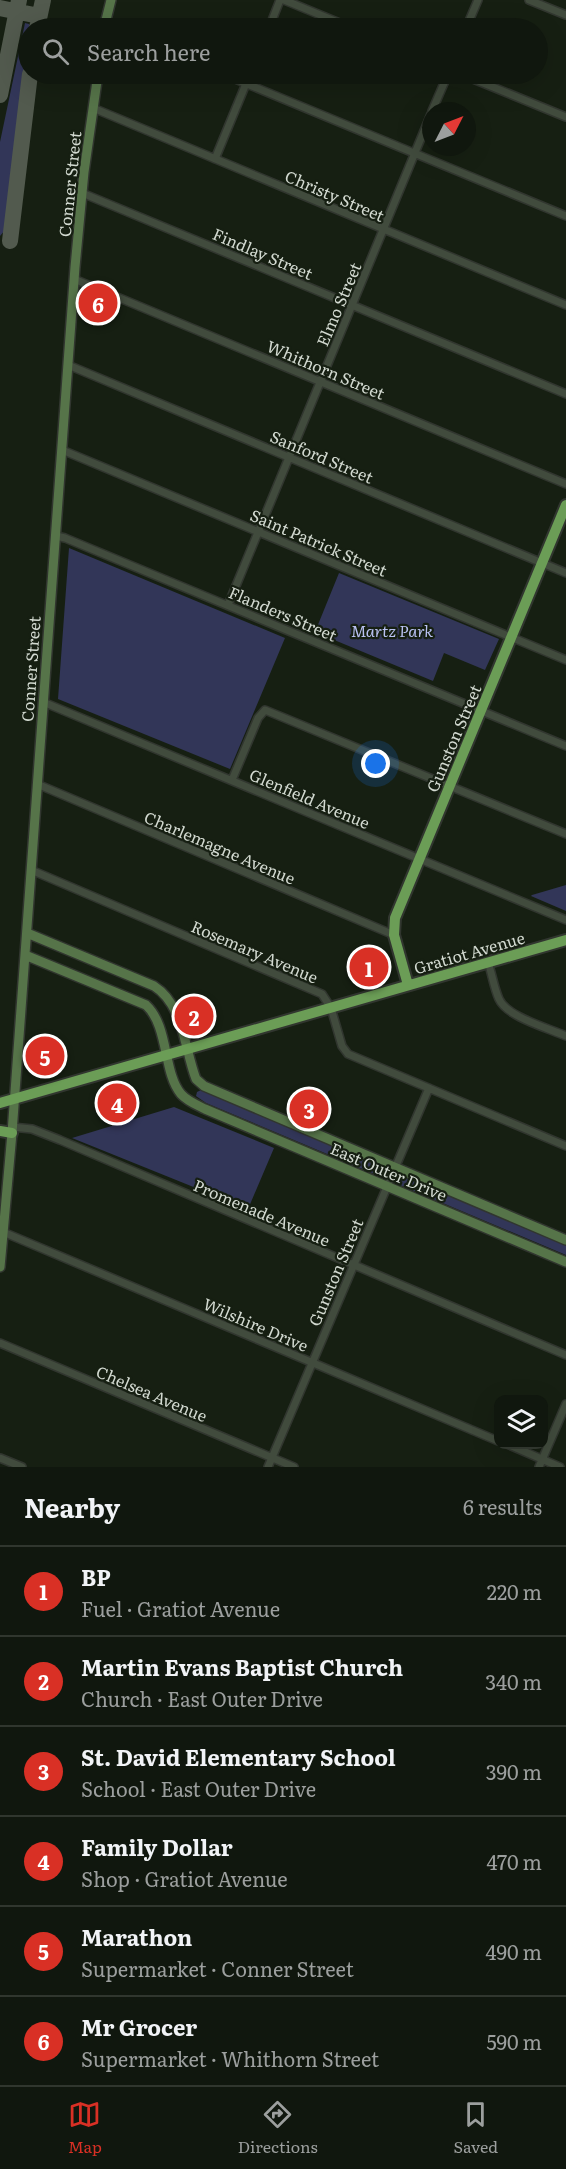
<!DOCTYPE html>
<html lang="en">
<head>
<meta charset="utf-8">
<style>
  body { margin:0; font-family:Literata,serif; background:#1e241c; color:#f1f3f6 }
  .controls { position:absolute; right:18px; bottom:18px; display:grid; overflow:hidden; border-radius:12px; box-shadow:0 6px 24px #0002 }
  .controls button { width:54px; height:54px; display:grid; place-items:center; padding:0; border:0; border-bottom:2px solid #30362e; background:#10170e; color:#f1f3f6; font:30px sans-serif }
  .compass { position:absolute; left:422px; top:102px; width:54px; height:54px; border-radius:50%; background:#10170e; box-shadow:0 6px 24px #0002; rotate:48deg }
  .you { position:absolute; left:376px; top:764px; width:21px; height:21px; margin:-15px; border:4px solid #fff; border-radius:50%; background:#1a73e8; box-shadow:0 0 0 9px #1a73e833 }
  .badge { display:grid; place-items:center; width:39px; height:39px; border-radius:50%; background:#d93025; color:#fff; font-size:20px; font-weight:700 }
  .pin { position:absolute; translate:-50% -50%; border:3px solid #fff; box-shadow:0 2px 6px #0006 }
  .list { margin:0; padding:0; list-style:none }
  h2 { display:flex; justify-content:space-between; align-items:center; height:78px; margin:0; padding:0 24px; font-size:26px }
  h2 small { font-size:20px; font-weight:400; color:#9c9f9e }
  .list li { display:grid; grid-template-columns:39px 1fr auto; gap:18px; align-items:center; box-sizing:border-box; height:90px; padding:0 24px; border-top:2px solid #30362e }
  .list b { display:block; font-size:22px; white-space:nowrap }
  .list p { margin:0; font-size:20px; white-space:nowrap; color:#9c9f9e }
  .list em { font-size:20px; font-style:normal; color:#9c9f9e }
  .icon { flex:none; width:33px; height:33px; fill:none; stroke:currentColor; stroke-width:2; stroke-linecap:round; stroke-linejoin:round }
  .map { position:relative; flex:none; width:566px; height:1467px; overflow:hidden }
  .search { position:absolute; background:#10170e; box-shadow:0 6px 24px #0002; left:18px; right:18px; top:18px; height:66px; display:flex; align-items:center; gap:15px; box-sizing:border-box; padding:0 21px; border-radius:33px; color:#9c9f9e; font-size:22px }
  .sheet { height:618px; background:#10170e }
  nav { display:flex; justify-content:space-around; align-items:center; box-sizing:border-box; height:84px; border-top:2px solid #30362e; background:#10170e; font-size:16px; color:#9c9f9e }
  nav a { display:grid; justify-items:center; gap:3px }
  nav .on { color:#d93025 }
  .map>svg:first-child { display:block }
  .green { fill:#323658 }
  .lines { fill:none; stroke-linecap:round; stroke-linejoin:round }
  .taxiway { stroke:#525a4e; stroke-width:16 }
  .street-casing { stroke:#31362f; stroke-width:10 }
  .secondary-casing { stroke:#31362f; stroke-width:12 }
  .primary-casing { stroke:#31362f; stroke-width:14 }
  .street { stroke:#414b3d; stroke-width:7 }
  .secondary { stroke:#567449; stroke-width:9 }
  .primary { stroke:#6b9d56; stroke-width:10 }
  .labels { text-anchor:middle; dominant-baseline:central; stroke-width:4.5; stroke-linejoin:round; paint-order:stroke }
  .street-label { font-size:16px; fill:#d2d9d0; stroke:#161f12 }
  .park-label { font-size:16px; font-style:italic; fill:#bac2f3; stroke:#161f12 }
</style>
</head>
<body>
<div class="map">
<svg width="566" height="1467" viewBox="0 0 566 1467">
  <rect width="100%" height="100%" fill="#161f12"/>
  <!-- green -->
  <path class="green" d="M25 23 29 24 31 28H28V43L5 230 0 236V142Z
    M69 548 285 638 230 769 58 699Z
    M339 573 499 639 485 670 444 653 433 681 315 632Z
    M566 885V911L531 896 532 895Z
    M201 1090 382 1167 387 1171 384 1178 206 1103 196 1096 197 1092Z
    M174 1107 274 1148 248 1209 72 1138Z
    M404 1176 566 1244V1255L400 1185 402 1177Z"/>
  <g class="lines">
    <!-- taxiway -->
    <path class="taxiway" d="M0 8 39 16
      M37 28 43 0
      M0 95 19 0
      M10 241 30 74"/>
    <!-- street casing -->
    <g class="street-casing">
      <path id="street" d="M284 0 352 28
        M529 0 566 15
        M105 24 115 28
        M269 28 280 0
        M466 28 478 0
        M223 74 566 216
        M461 74 566 117
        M93 108 566 305
        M432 111 448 74
        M215 159 250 74
        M82 193 566 394
        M74 279 566 484
        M68 365 566 573
        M62 450 566 660
        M56 536 65 538 566 746
        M228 605 431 114
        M43 702 566 920
        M232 780 258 718 265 710 566 834
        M37 784 394 935
        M31 870 322 994 331 1008 342 1046 348 1054 566 1146
        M488 962C492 974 494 988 499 999 507 1017 548 1028 566 1036
        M12 1127 32 1129 60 1140 566 1355
        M3 1232 498 1441
        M0 1343 294 1467
        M507 1444 560 1467
        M0 1458 22 1467
        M268 1467 429 1088
        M539 1467 566 1404"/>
    </g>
    <!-- secondary casing -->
    <g class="secondary-casing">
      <path id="secondary" d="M104 28 111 0
        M27 933 154 986C184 1005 184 1048 196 1079L204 1086 566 1240
        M25 955 146 1005C169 1026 163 1073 181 1094 187 1101 197 1105 205 1109L566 1262
        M0 1267 12 1133 75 267 84 172 98 74"/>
    </g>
    <!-- primary casing -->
    <g class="primary-casing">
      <path id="primary" d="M408 985 394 935 395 918 566 505
        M0 1103 566 940
        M0 1131 12 1133"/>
    </g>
    <!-- street -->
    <use href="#street" class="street"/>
    <!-- secondary -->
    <use href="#secondary" class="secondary"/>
    <!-- primary -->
    <use href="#primary" class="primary"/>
  </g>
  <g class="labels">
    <!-- street labels -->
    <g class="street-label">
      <text transform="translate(69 184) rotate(-84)">Conner Street</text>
      <text transform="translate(335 195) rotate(23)">Christy Street</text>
      <text transform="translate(263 253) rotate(23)">Findlay Street</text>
      <text transform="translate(338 304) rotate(-67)">Elmo Street</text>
      <text transform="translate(326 369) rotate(23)">Whithorn Street</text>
      <text transform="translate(322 456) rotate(23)">Sanford Street</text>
      <text transform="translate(319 542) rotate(23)">Saint Patrick Street</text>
      <text transform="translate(283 613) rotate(23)">Flanders Street</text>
      <text transform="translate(30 669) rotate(-86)">Conner Street</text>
      <text transform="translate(453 738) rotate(-67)">Gunston Street</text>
      <text transform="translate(310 798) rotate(23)">Glenfield Avenue</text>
      <text transform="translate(220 847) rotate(23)">Charlemagne Avenue</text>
      <text transform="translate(255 951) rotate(23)">Rosemary Avenue</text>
      <text transform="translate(469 952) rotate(-16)">Gratiot Avenue</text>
      <text transform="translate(389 1171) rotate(23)">East Outer Drive</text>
      <text transform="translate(262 1212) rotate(23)">Promenade Avenue</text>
      <text transform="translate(335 1272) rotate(-67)">Gunston Street</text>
      <text transform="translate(256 1324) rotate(23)">Wilshire Drive</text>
      <text transform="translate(152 1393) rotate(23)">Chelsea Avenue</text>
    </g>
    <!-- park labels -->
    <g class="park-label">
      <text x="392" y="630">Martz Park</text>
    </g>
  </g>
</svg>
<div class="controls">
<button><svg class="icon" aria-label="layers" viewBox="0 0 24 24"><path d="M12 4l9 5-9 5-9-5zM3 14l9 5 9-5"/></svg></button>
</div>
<svg class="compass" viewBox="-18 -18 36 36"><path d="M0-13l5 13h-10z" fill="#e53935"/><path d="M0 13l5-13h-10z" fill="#9c9f9e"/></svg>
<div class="you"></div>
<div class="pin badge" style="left:369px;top:967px">1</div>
<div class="pin badge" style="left:194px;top:1016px">2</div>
<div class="pin badge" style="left:309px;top:1109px">3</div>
<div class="pin badge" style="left:117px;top:1103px">4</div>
<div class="pin badge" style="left:45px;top:1056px">5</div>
<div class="pin badge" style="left:98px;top:303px">6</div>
<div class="search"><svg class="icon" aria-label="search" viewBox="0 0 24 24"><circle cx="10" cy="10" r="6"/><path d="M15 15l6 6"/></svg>Search here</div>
</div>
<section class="sheet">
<h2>Nearby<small>6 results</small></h2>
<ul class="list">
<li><span class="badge">1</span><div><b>BP</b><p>Fuel · Gratiot Avenue</p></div><em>220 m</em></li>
<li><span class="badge">2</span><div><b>Martin Evans Baptist Church</b><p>Church · East Outer Drive</p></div><em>340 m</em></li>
<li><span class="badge">3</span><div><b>St. David Elementary School</b><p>School · East Outer Drive</p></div><em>390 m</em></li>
<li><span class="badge">4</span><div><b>Family Dollar</b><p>Shop · Gratiot Avenue</p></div><em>470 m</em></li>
<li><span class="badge">5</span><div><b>Marathon</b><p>Supermarket · Conner Street</p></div><em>490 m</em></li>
<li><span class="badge">6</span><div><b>Mr Grocer</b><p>Supermarket · Whithorn Street</p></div><em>590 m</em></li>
</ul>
</section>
<nav>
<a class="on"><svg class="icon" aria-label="map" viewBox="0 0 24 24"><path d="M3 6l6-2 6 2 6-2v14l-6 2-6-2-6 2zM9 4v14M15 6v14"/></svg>Map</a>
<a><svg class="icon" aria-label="directions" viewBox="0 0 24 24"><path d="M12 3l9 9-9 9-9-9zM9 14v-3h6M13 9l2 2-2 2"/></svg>Directions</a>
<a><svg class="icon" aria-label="saved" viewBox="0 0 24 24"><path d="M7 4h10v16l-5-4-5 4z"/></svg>Saved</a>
</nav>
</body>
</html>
